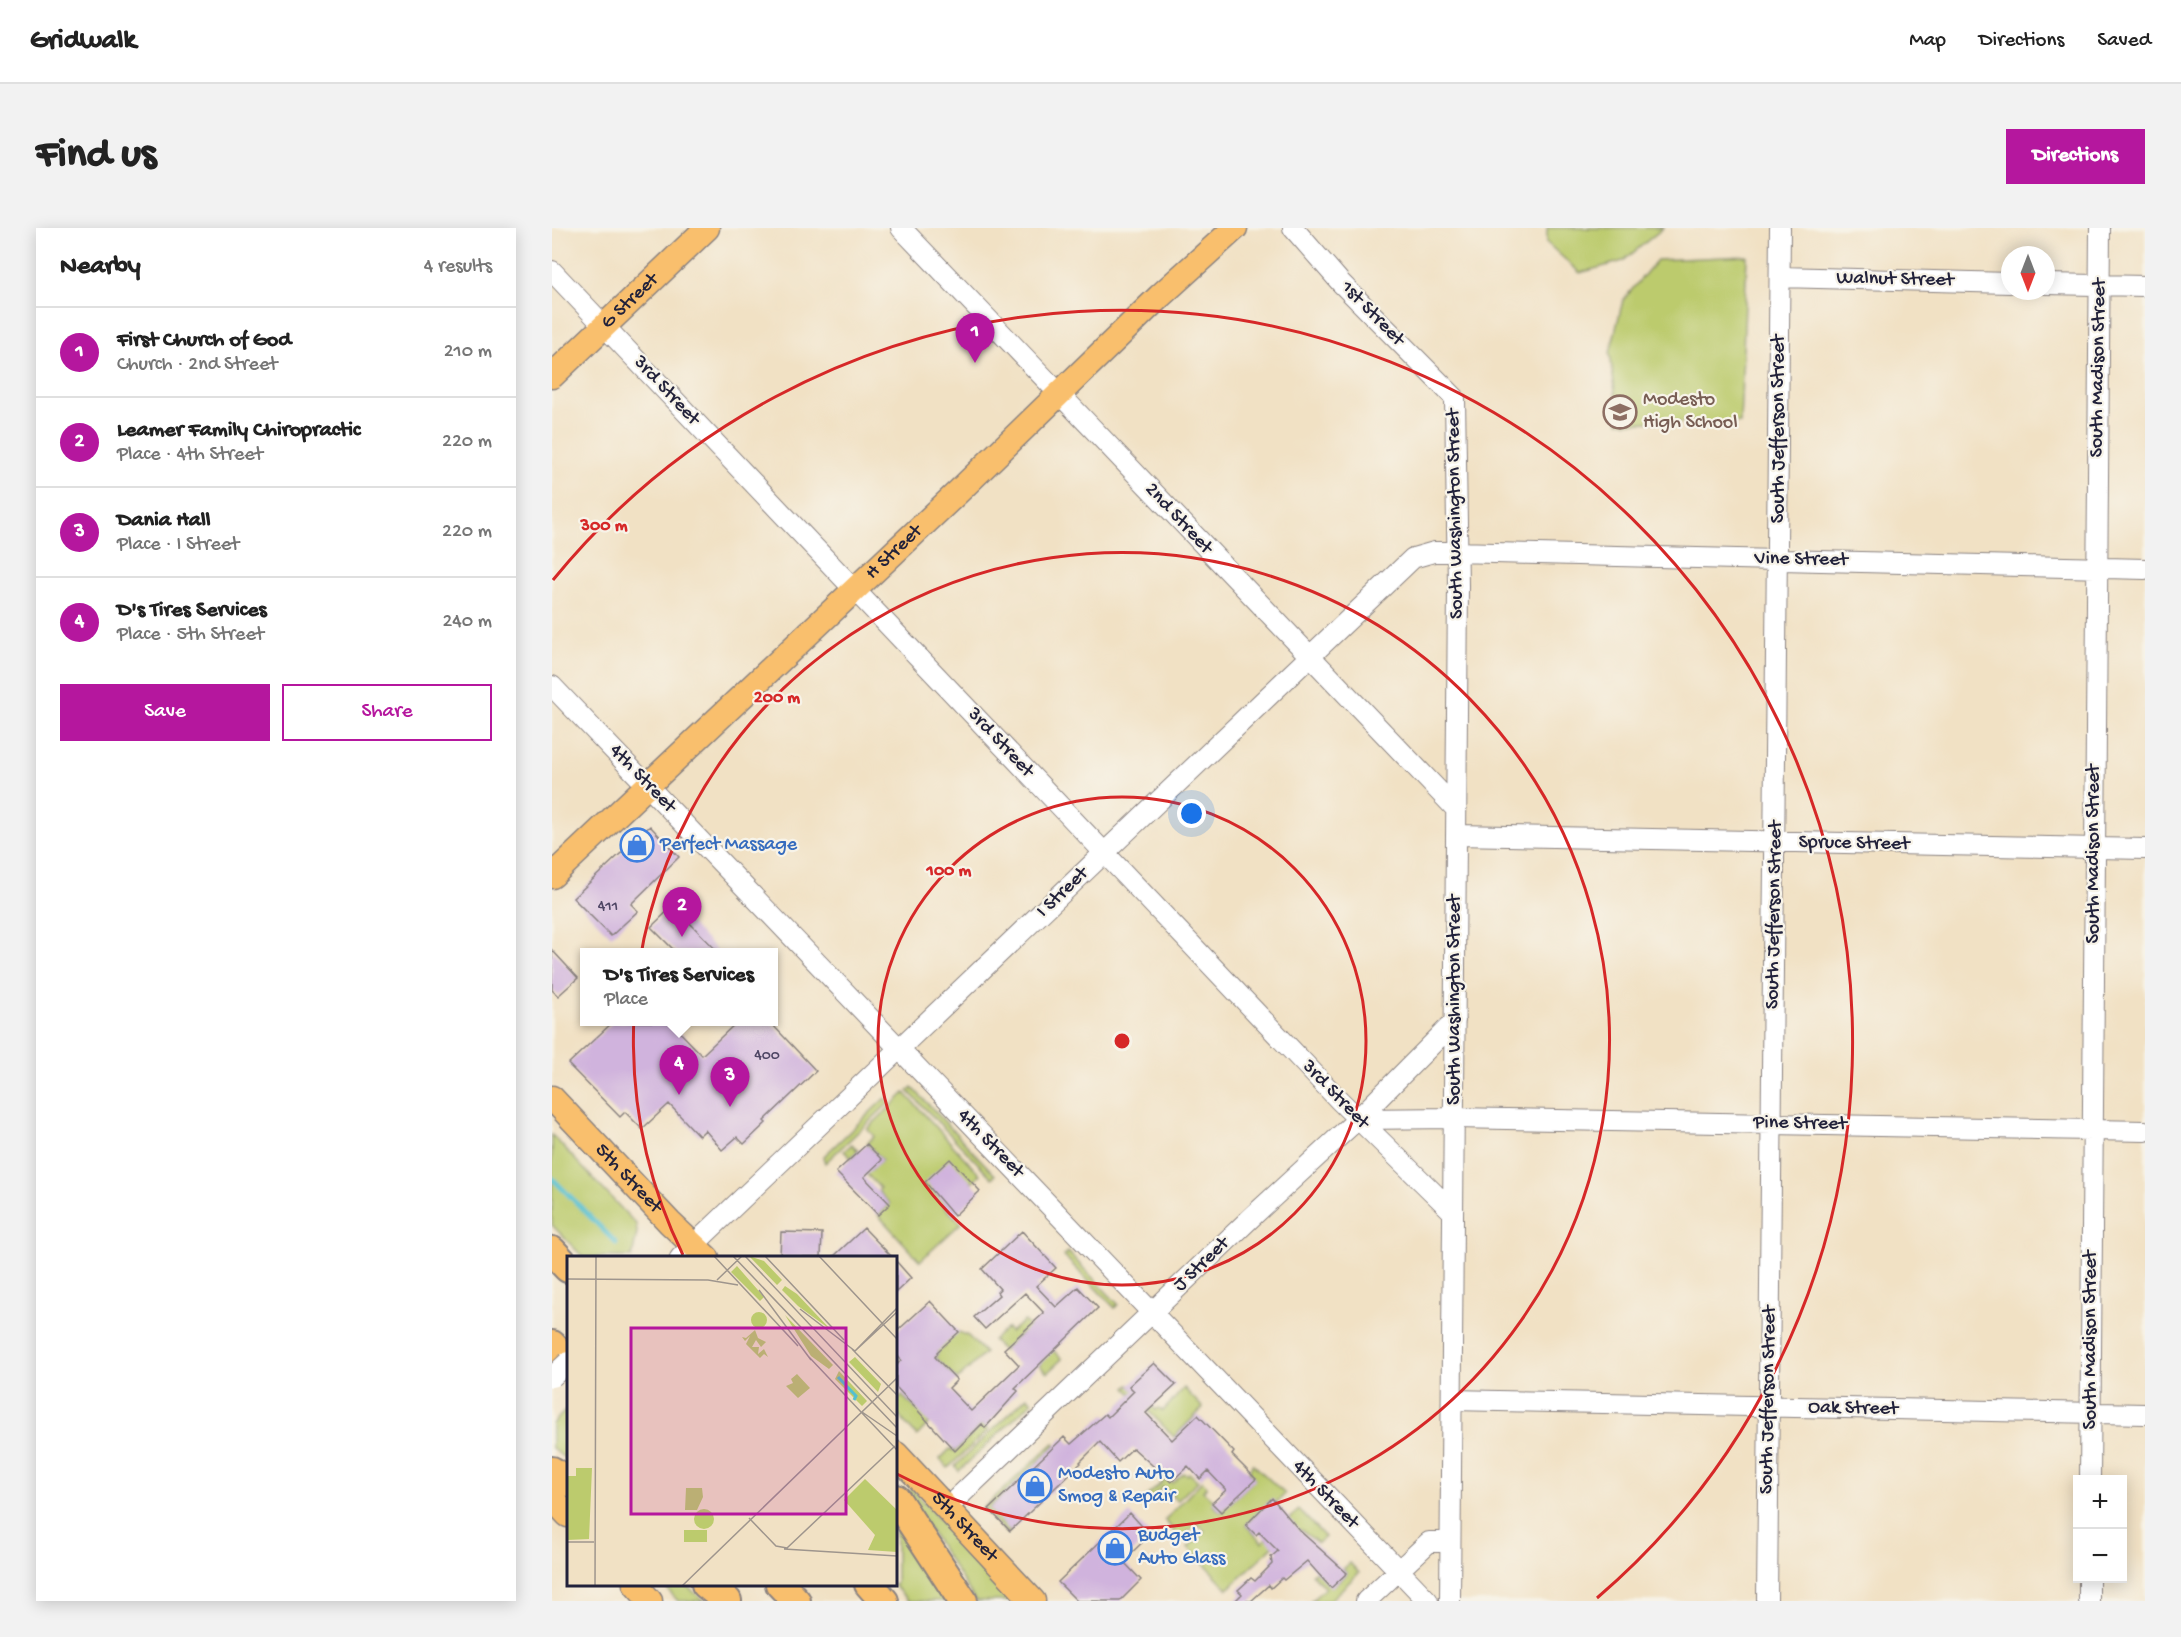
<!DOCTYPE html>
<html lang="en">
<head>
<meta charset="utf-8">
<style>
  body { margin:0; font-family:"Gochi Hand",sans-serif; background:#f2f2f2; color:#222 }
  .controls { position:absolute; right:18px; bottom:18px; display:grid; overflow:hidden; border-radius:0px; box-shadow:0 3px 15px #0003 }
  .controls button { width:54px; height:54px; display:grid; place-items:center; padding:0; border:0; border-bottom:2px solid #e0e0e0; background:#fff; color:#222; font:30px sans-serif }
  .compass { position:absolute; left:1449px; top:18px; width:54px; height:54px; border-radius:50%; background:#fff; box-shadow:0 3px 15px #0003; rotate:180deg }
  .you { position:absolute; left:640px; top:586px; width:21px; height:21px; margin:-15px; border:4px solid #fff; border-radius:50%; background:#1a73e8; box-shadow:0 0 0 9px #1a73e833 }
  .badge { display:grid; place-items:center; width:39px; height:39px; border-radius:50%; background:#b5179e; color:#fff; font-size:20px; font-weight:700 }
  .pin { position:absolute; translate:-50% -50px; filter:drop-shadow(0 2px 3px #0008) }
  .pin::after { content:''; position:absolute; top:32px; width:21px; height:18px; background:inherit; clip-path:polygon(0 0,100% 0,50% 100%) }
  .popup { position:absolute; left:28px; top:720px; width:198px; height:78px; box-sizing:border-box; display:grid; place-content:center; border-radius:0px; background:#fff; filter:drop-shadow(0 2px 4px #0005); font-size:20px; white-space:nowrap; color:#767676 }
  .popup b { font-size:22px; color:#222 }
  .popup::after { content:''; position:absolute; left:50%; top:100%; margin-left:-12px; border:12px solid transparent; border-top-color:#fff }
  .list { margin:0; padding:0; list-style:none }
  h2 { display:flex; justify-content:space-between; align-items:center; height:78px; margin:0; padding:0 24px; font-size:26px }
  h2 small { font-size:20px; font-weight:400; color:#767676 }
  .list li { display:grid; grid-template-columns:39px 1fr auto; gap:18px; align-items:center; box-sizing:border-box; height:90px; padding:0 24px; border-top:2px solid #e0e0e0 }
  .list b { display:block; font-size:22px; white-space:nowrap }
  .list p { margin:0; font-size:20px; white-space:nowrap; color:#767676 }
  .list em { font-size:20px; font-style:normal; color:#767676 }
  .actions { display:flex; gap:12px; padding:18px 24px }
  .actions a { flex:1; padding:14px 0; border:2px solid #b5179e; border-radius:0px; text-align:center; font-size:21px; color:#b5179e }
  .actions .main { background:#b5179e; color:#fff }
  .map { position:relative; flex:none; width:1593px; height:1373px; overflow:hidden; border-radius:0px }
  header { display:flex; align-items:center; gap:36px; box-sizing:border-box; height:84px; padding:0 30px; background:#fff; border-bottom:2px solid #e0e0e0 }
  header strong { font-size:28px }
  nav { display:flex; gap:33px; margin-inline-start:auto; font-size:21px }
  .intro { display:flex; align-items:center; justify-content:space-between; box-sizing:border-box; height:144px; padding:0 36px }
  h1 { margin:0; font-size:42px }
  .button { padding:15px 27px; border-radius:0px; background:#b5179e; color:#fff; font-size:21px; font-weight:700 }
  main { display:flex; gap:36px; padding:0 36px }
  aside { flex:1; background:#fff; border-radius:0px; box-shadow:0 3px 15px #0003 }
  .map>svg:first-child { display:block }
  .green { fill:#bccb6d; stroke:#6f7654; stroke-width:1.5 }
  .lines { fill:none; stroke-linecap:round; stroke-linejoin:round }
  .stream { stroke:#54bfcf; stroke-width:5 }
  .building { fill:#d0b3dd }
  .minor-casing { stroke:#8a8280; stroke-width:22 }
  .major-casing { stroke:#8a8280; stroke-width:27 }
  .highway-casing { stroke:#8a8280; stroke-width:32 }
  .minor { stroke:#fff; stroke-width:20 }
  .major { stroke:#f9bf6d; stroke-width:24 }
  .highway { stroke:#f9bf6d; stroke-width:28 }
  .minor-bridge-casing { stroke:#8a8280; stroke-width:22; stroke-linecap:butt }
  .minor-bridge { stroke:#fff; stroke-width:20 }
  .ring { fill:none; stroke:#d62828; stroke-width:3 }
  .labels { text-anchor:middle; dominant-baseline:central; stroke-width:4.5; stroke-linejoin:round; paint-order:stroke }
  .number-label { font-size:16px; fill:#4e4664 }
  .street-label { font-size:20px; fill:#22223b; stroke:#f7f3e8 }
  .education-label { font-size:20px; fill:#785e54; stroke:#f7f3e8; text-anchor:start }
  .shop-label { font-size:20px; fill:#366cbe; stroke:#f7f3e8; text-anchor:start }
  .inset-river { fill:none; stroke:#54bfcf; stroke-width:3 }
  .inset-road { fill:none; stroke:#9e958d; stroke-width:1.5 }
  .view { fill:#b5179e; fill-opacity:0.15; stroke:#b5179e; stroke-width:3 }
  .inset-edge { fill:none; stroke:#22223b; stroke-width:3 }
  .centre { fill:#d62828; stroke:#f7f3e8; stroke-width:3 }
  .ring-label { font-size:18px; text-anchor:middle; font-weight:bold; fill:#d62828; stroke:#f7f3e8; stroke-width:4.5; stroke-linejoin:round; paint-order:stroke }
</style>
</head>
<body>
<header>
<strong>Gridwalk</strong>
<nav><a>Map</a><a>Directions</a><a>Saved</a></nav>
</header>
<div class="intro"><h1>Find us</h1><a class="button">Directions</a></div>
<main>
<aside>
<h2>Nearby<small>4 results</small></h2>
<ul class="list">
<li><span class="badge">1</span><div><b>First Church of God</b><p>Church · 2nd Street</p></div><em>210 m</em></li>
<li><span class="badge">2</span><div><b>Leamer Family Chiropractic</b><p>Place · 4th Street</p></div><em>220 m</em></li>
<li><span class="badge">3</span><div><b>Dania Hall</b><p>Place · I Street</p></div><em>220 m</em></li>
<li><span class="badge">4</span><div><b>D's Tires Services</b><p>Place · 5th Street</p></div><em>240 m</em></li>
</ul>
<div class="actions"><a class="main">Save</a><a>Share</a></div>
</aside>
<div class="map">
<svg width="1593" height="1373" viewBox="0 0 1593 1373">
  <rect width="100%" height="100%" fill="#f7f3e8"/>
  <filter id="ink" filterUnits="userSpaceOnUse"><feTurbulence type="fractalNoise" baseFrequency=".0167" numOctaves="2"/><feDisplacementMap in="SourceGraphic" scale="12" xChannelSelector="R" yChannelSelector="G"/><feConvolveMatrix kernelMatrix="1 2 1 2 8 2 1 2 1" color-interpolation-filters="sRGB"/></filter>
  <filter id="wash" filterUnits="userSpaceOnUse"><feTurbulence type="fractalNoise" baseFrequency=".008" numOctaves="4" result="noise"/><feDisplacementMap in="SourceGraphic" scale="24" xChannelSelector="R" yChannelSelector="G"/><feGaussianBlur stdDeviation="1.35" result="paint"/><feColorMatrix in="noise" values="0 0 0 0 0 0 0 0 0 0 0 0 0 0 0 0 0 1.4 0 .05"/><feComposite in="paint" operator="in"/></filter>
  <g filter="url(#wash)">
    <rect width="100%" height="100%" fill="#f1e1c4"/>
    <!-- green -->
    <path class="green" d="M995 0H1111L1071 33 1028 45 995 15Z
      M1195 28 1188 195 1067 194 1058 125 1071 72 1105 32Z
      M360 859 443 947 440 950 356 863Z
      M353 865 428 947 391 977 409 995 368 1033 326 987 338 976 326 963 328 960 292 923 300 916 306 923 301 928 317 944 330 932 315 916 322 908 315 901Z
      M333 870 337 875 273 935 271 929Z
      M0 907 84 996 85 1005 80 1029H31L0 997Z
      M516 1024 566 1076 563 1080 512 1028Z
      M472 1093 510 1131 495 1145 487 1137 492 1131 468 1106 451 1123 441 1112 455 1100 458 1104Z
      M407 1104 416 1108 433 1125 405 1152 383 1129 386 1125 372 1111 344 1138V1130L364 1112Z
      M577 1157 604 1182 607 1180 611 1183 632 1160 651 1180 622 1209 574 1160Z
      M350 1168 364 1181 367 1178 380 1192 365 1208 344 1185V1174Z
      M475 1169 480 1174 407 1243 403 1238Z
      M16 1180V1233L0 1220V1196Z
      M430 1196 436 1202 396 1240 388 1231 398 1221 403 1223Z
      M502 1215 504 1217 437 1280 458 1303 455 1306 431 1280Z
      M701 1236 733 1266 724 1275 720 1271 694 1297 710 1314 747 1282 773 1309 766 1315 749 1302 745 1305 740 1300 676 1361 636 1319 653 1303 646 1296 628 1311 613 1292 650 1253 655 1258 651 1263 662 1273 660 1276 669 1284 703 1251 697 1244Z
      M627 1238 615 1250 620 1255 632 1245 635 1247 637 1245 646 1253 625 1273 611 1259 596 1273 592 1271Z
      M360 1261 459 1373H424L354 1266Z
      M344 1290 399 1373H357L341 1357 344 1356Z
      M798 1335 807 1345 777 1373H759L773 1360 760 1346 764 1343 779 1359 795 1346 791 1341Z
      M114 1357H133L153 1373H126L112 1358Z"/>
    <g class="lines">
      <!-- stream -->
      <path class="stream" d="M0 950 64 1015"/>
    </g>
    <g id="blocks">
      <!-- building -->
      <path class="building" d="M98 598 127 629 79 676 86 683 59 708 21 670Z
        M121 678 133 690 166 724H124L99 699Z
        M0 722 26 750 6 768 0 762Z
        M61 794H118L150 827 185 794H218L264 843 212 893 214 895 192 916 185 909 170 922 153 902 147 908 117 876 90 901 73 884 68 889 16 836Z
        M315 916 330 932 312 949 338 976 326 987 284 944Z
        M398 931 428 963 402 988 373 954Z
        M312 1000 340 1029H281Z
        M470 1003 504 1040 484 1058 504 1079 526 1059 546 1080 463 1160 466 1163 433 1200 430 1196 403 1223 344 1159V1138L349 1132 344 1126V1104L378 1073 407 1104 385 1124 386 1125 383 1129 405 1152 397 1160 419 1183 467 1137 452 1121 492 1085 473 1065 433 1101 422 1089 447 1067 445 1064 448 1061 430 1041Z
        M229 1004 270 1005 269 1029H228Z
        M344 1033 359 1050 344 1064Z
        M602 1135 624 1157 594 1185 620 1212 646 1187 682 1224 680 1227 704 1251 669 1284 660 1275 674 1262 656 1243 648 1251 636 1238 619 1254 581 1220 566 1234 548 1214 528 1234 529 1235 458 1303 437 1281 512 1209 519 1216 553 1186 556 1189 582 1163 577 1158Z
        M720 1270 748 1303 795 1345 779 1360 755 1333 732 1352 730 1350 719 1360 717 1357 699 1373H683L690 1366 686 1362 699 1350 703 1353 720 1336 719 1329 726 1323 707 1304 704 1307 694 1297Z
        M578 1285 598 1307 571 1333 589 1352 568 1373H525L506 1354Z"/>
    </g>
  </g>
  <g filter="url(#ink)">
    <use href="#blocks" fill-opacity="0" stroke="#8a8280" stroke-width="1.5"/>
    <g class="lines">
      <!-- minor casing -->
      <g class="minor-casing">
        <path id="minor" d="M349 0 904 581
          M741 0 789 55 903 170 906 358 898 1373
          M0 43 788 873 901 984
          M1228 49 1458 55
          M1494 56 1593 58
          M0 458 876 1373
          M904 607 1593 621
          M806 891 902 890 1593 903
          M128 1030 861 330 882 324H904L1593 341
          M900 1172 1593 1186
          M1538 1252 1548 0
          M396 1279 703 986 806 891 903 793
          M814 1373 877 1314H898
          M1215 1373 1228 0
          M1537 1373V1350"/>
      </g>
      <!-- major casing -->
      <g class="major-casing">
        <g id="major">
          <path id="s1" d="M0 148 155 0"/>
          <path id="s2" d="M0 648 406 264 608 68 683 0"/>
          <path id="s3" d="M0 870 118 995 155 1030"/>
          <path id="s4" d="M344 1226 481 1373"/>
          <path d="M0 1270 16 1287"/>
          <path d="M83 1356 98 1373"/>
        </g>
      </g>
      <!-- highway casing -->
      <g class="highway-casing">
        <path id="highway" d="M0 1023 16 1040
          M0 1117 16 1135
          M0 1243 16 1254
          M344 1271 411 1373
          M154 1356 175 1373
          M228 1356 244 1373
          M317 1356 332 1373"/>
      </g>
      <!-- minor -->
      <use href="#minor" class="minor"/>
      <!-- major -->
      <use href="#major" class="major"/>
      <!-- highway -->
      <use href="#highway" class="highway"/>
      <!-- minor-bridge casing -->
      <g class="minor-bridge-casing">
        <path id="minor-bridge" d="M0 1149 16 1134"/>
      </g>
      <!-- minor-bridge -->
      <use href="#minor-bridge" class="minor-bridge"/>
    </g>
  </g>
  <!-- distance rings -->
  <g class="ring">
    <circle cx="570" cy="813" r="244"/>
    <path d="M131 1027A488 488 0 1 1 345 1246"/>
    <path d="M1 352A732 732 0 1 1 1045 1370"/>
  </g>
  <!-- icons -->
  <defs>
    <g id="school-ring" transform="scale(1.725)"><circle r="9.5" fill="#f7f3e8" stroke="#8d6e63" stroke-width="1.5"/><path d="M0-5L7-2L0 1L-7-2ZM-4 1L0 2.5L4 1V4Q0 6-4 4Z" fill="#8d6e63"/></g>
    <g id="shop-ring" transform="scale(1.725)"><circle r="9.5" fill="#f7f3e8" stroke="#3f7fe0" stroke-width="1.5"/><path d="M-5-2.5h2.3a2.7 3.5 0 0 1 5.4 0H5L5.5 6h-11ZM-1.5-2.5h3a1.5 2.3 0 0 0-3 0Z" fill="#3f7fe0"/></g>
  </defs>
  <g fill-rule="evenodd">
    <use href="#school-ring" x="1068" y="184"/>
    <use href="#shop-ring" x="85" y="617"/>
    <use href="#shop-ring" x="483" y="1258"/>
    <use href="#shop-ring" x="563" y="1320"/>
  </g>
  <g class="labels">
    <!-- number labels -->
    <g class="number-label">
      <text x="56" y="679">411</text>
      <text x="215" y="828">400</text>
    </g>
    <!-- street labels -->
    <g class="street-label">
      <text transform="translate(1343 52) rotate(1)">Walnut Street</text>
      <text stroke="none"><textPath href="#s1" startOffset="108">G Street</textPath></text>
      <text transform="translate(820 86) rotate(46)">1st Street</text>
      <text transform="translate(1547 140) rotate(-89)">South Madison Street</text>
      <text transform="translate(114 163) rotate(47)">3rd Street</text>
      <text transform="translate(1227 201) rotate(-90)">South Jefferson Street</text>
      <text transform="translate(904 286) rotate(-91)">South Washington Street</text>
      <text transform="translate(626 291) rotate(47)">2nd Street</text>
      <text stroke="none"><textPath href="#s2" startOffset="471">H Street</textPath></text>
      <text transform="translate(1249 332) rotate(1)">Vine Street</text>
      <text transform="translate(448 515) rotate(47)">3rd Street</text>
      <text transform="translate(90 551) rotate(46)">4th Street</text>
      <text transform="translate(1302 616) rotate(1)">Spruce Street</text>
      <text transform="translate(1542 626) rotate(-90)">South Madison Street</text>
      <text transform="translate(511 665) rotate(-44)">I Street</text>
      <text transform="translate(1223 687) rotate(-89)">South Jefferson Street</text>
      <text transform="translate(903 772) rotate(-90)">South Washington Street</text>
      <text transform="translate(783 867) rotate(46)">3rd Street</text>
      <text transform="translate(1248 896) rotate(1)">Pine Street</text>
      <text transform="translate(438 916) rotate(46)">4th Street</text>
      <text stroke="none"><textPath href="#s3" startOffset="111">5th Street</textPath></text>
      <text transform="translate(650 1037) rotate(-44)">J Street</text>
      <text transform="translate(1539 1112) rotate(-90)">South Madison Street</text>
      <text transform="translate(1217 1172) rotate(-89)">South Jefferson Street</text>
      <text transform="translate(1301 1181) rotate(1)">Oak Street</text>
      <text transform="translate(773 1267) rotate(46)">4th Street</text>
      <text stroke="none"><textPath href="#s4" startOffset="100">5th Street</textPath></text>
    </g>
    <!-- education labels -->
    <g class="education-label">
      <text x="1091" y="172">Modesto<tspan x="1091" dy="23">High School</tspan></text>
    </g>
    <!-- shop labels -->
    <g class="shop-label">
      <text x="108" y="617">Perfect Massage</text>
      <text x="506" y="1246">Modesto Auto<tspan x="506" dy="23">Smog &amp; Repair</tspan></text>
      <text x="586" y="1308">Budget<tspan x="586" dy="23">Auto Glass</tspan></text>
    </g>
  </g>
  <!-- overview -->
  <g transform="translate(15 1028)">
    <rect width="330" height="330" fill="#f1e1c4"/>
    <path d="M182 0 197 5 215 24 210 29ZM170 10 197 41 193 45 164 16ZM218 30 230 38 264 74 231 50 215 34ZM184 64a8 8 0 1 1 16 0a8 8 0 1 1-16 0ZM218 59 266 109 262 113 244 100ZM188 74 191 82 199 86 194 91 189 84 185 91H192L191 98 197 93 201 101 197 98 193 102 179 88 183 80 178 85 175 81 179 82ZM288 101 314 128 311 136 282 106ZM272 115 300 145 295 150 268 123ZM230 118 243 132 231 142 219 130 226 127 224 123ZM9 212H25L22 283 0 284V220H9ZM298 223 330 254V296L301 294 308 279 277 244ZM119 232H135L136 241 130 254H118ZM127 263a10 10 0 1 1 20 0a10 10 0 1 1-20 0ZM117 274H140V286H117Z" fill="#bccb6d"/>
    <path class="inset-river" d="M271 121 289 140 287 144"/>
    <path class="inset-road" d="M147 0 160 14M166 0 330 172M178 0 330 161M198 0 277 84M252 0 330 83M160 14 231 90M0 23 141 24 171 29M150 24 175 0M192 34 244 104M233 53 288 95M285 93 330 139M288 95 330 52M288 95 330 56M242 101 330 194M295 156 330 180M182 262 209 290 220 292 328 190M0 286H27M217 293 330 300M28 330 29 0M115 330 330 122"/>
    <path class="view" d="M64 72H279V258H64Z"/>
    <rect width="330" height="330" class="inset-edge"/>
  </g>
  <circle cx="570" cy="813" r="9" class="centre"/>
  <g class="ring-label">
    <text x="52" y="302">300 m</text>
    <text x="225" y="474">200 m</text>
    <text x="397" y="647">100 m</text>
  </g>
</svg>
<div class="controls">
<button>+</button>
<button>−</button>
</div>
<svg class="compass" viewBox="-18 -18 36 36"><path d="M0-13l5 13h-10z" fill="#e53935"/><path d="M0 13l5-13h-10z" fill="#767676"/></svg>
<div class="you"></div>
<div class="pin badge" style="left:423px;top:135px">1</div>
<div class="pin badge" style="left:130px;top:709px">2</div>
<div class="pin badge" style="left:178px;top:879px">3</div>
<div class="pin badge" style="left:127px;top:867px">4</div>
<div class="popup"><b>D's Tires Services</b>Place</div>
</div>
</main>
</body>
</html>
